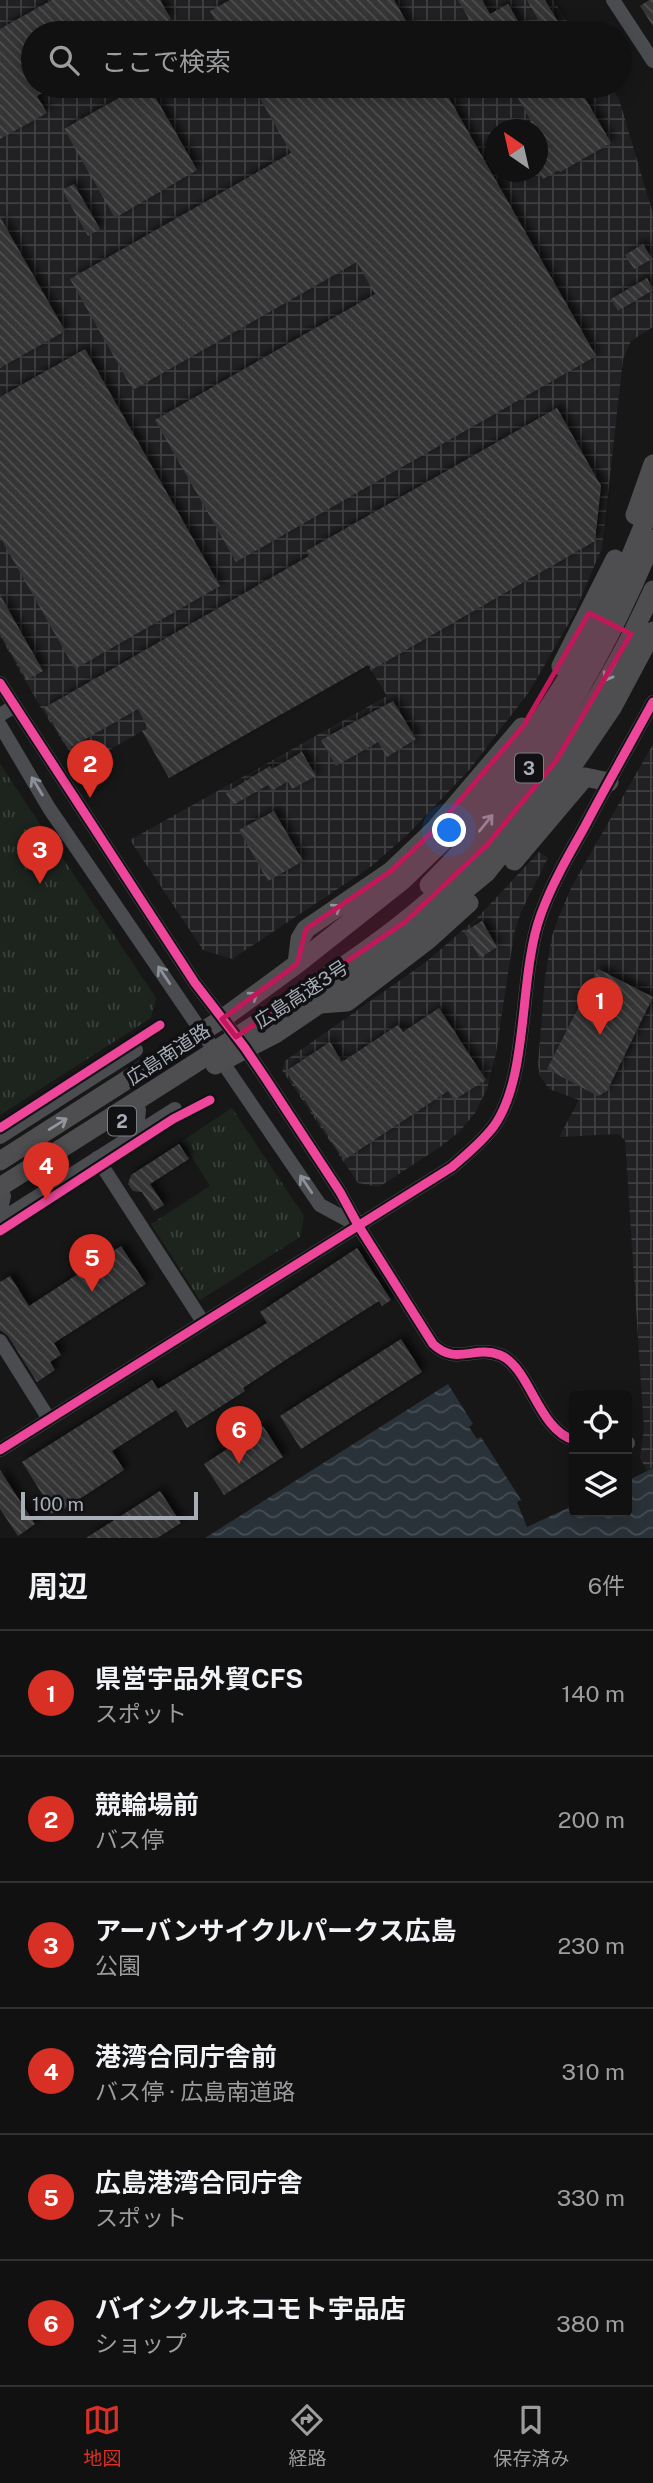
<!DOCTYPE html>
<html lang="ja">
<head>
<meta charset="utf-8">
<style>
  body { margin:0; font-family:"Public Sans","Noto Sans JP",sans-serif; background:#1e1f1f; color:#f1f3f6 }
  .controls { position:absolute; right:21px; bottom:21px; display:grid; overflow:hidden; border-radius:7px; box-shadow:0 4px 18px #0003 }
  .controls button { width:63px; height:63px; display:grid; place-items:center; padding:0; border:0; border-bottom:2px solid #303131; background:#111; color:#f1f3f6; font:35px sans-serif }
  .compass { position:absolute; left:485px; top:119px; width:63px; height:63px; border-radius:50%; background:#111; box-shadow:0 4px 18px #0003; rotate:326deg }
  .scale { position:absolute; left:21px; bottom:18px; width:177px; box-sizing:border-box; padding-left:7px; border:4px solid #a8adb8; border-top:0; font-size:19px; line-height:24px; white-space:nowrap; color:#a8adb8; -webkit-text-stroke:5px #111113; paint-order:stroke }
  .you { position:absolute; left:450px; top:831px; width:24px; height:24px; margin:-18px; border:5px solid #fff; border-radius:50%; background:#1a73e8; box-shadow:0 0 0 10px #1a73e833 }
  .badge { display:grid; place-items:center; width:46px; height:46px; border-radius:50%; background:#d93025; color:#fff; font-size:23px; font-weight:700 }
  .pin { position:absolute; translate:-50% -58px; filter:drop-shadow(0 2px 4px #0008) }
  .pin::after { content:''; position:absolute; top:37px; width:24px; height:21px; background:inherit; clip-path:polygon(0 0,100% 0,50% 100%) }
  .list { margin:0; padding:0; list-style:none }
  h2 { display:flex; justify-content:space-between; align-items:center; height:91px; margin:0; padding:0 28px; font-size:30px }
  h2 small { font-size:23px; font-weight:400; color:#9c9d9f }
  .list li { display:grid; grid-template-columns:46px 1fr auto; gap:21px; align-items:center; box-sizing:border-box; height:126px; padding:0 28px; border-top:2px solid #303131 }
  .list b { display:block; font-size:26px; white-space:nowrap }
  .list p { margin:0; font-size:23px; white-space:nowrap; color:#9c9d9f }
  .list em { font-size:23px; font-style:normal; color:#9c9d9f }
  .icon { flex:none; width:38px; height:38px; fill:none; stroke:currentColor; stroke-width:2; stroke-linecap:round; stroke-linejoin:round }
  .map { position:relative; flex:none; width:653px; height:1538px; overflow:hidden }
  .search { position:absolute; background:#111; box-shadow:0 4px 18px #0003; left:21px; right:21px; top:21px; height:77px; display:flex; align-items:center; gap:18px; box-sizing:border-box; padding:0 24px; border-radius:38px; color:#9c9d9f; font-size:26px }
  .sheet { height:847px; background:#111 }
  nav { display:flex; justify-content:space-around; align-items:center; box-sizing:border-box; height:98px; border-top:2px solid #303131; background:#111; font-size:19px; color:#9c9d9f }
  nav a { display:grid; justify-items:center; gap:4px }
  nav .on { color:#d93025 }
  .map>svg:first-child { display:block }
  .industrial { fill:url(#industrial-grid); fill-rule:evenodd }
  .grass { fill:url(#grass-tufts) }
  .water { fill:url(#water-waves) }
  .building { fill:url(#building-back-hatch); filter:url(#shadow) }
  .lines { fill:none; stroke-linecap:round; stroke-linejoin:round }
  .minor { stroke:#4b4c50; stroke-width:14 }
  .highway { stroke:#4e4e51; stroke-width:19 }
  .cycleway-casing { stroke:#111113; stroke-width:13 }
  .cycleway { stroke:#ed469a; stroke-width:9 }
  .oneway { stroke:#92959e }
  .oneway2 { stroke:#8c9099 }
  .marked { fill:#c2185b; fill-opacity:0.2; stroke:#c2185b; stroke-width:5; stroke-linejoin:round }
  .labels { text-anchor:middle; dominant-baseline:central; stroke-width:7; stroke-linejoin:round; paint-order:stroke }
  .shield { fill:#111113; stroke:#7b7e86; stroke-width:2 }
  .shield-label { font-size:18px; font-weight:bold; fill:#a8adb8 }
  .street-label { font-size:19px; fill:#a8adb8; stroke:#111113 }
</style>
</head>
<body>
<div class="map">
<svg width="653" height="1538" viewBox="0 0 653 1538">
  <defs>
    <pattern id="industrial-grid" width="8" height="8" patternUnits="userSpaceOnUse" patternTransform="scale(1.75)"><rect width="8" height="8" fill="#212123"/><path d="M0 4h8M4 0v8" fill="none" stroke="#3e3f41"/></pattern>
    <pattern id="grass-tufts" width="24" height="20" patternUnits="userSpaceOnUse" patternTransform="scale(1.75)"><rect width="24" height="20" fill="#1d241e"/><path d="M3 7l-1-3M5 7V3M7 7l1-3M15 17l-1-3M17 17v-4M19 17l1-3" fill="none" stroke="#3b413d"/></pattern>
    <pattern id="water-waves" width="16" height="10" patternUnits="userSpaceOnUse" patternTransform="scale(1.75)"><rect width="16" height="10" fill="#2a3239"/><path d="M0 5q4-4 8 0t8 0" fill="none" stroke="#464d54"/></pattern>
    <pattern id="building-back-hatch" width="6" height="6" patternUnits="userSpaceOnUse" patternTransform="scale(1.75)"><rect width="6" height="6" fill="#353536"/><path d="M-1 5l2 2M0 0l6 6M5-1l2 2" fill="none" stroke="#4f5051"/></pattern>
    <filter id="shadow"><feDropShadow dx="5" dy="-5" stdDeviation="3.5" flood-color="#0009"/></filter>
  </defs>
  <rect width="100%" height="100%" fill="#171717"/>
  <!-- industrial -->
  <path class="industrial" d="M0 0H553L575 33H33V86H610L619 99 653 214V327L631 341 623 359 602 548 574 614 529 692 470 769 409 833 372 866 232 959 203 950 130 840 387 696 338 617 80 767 44 713 0 636ZM496 130H538V172H496Z
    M653 744V1467L647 1470 640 1458 644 1429 625 1140 618 1134 559 1137 579 1100 549 1089 540 1076 538 1065 545 977 552 936 559 916 572 886Z
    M539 852 548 858 521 912 514 934 496 1053 487 1089 475 1113 460 1131 443 1145 379 1187 358 1183 282 1070 285 1061 426 962 478 917Z"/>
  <!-- grass -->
  <path class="grass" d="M0 764 156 998 151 1018 0 1115Z
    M232 1108 304 1216 300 1237 200 1300 151 1224 210 1186 182 1141Z"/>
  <!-- water -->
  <path class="water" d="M448 1384 473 1424 469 1427 477 1439 481 1437 521 1500 517 1502 527 1527 574 1505V1512H627V1481L653 1468V1538H205Z"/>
  <!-- building -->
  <path class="building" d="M52 0H160L171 19 146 33H33V86H54L37 96 47 113 0 139V29Z
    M230 0H394L413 33H223L210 11Z
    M458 0H482L490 14 508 4 525 33H477Z
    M527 0H545L560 25 546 33Z
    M649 0H653V26L640 6Z
    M140 86H149L197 170 115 218 64 129Z
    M253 86H442L596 356 236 562 155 420 375 294 357 262 133 390 70 279 291 153Z
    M511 86H578L611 143 560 172 559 170 543 179 537 169V130H517L531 121Z
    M74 184 100 229 88 236 62 190Z
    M0 217 65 331 0 368Z
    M643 244 652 259 634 269 625 255Z
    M647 278 653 290 618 311 611 299Z
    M85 349 220 586 75 669 0 537V397Z
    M557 408 601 486 595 541 373 669 370 664 169 778 142 731 148 728 138 709 68 749 44 708 309 556 306 551Z
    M0 595 43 671 27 680 0 634Z
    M393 701 416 739 387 757 378 742 336 766 321 740Z
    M302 752 316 776 292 789 288 781 272 791 268 785 233 805 226 793 270 766 272 769Z
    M274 811 303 861 268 881 239 830Z
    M482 921 497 947 480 958 464 932Z
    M598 969 653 997 607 1091 598 1096 547 1069Z
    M439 1008 486 1080 454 1100 448 1091 344 1160 286 1071 330 1042 342 1062 398 1025 403 1032Z
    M179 1144 189 1159 150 1184 164 1205 154 1211 142 1192 133 1191 128 1184 131 1175Z
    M121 1246 146 1284 54 1343 61 1355 50 1362 55 1370 37 1382 8 1336 0 1330V1282L10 1276 29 1306Z
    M357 1248 391 1300 382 1306 379 1301 287 1359 243 1388 245 1391 187 1428 176 1410 112 1451 124 1470 64 1509 63 1506 51 1514 41 1499 44 1497 22 1462 152 1380 158 1389 267 1323 260 1312Z
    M401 1339 422 1372 301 1449 280 1416Z
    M263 1426 283 1457 224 1495 204 1464Z
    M0 1470 35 1524 18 1536 0 1509Z
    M160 1491 181 1523 157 1538H86Z"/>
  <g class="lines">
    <!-- minor -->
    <path class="minor" d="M613 0 653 61
      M0 683 195 983 245 1048 266 1079 340 1192 358 1225 433 1344C456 1366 474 1345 500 1355 530 1367 538 1430 574 1440
      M0 715 15 706
      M0 725 49 808 320 1205 357 1225
      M137 1133 139 1110
      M0 1137 136 1050
      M97 1158 203 1322
      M0 1214 4 1196
      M0 1220 175 1109
      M0 1341 49 1419
      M627 1443H628
      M0 1450 452 1167C467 1154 482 1142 494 1126 530 1075 518 976 541 914 552 884 568 856 584 828 606 786 630 744 653 702"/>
    <!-- highway -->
    <path class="highway" d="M635 515 653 464
      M561 666 615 559
      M514 861 585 777 609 782
      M429 885C528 786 600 669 653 539
      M297 964 300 939 306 929 391 871 436 828 522 727
      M321 1004 347 1002 428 940 469 903
      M215 1065 275 1034 364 974 486 873 569 771 612 708 653 631
      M0 1161 222 1019 297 964 403 880 470 815 529 738 603 623 653 502
      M0 1187C92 1129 183 1072 273 1013 334 973 395 934 448 884 535 802 604 699 653 590"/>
    <!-- cycleway casing -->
    <g class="cycleway-casing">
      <path id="cycleway" d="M0 683 195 983 245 1048 266 1079 340 1192 358 1225 433 1344C456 1366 474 1345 500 1355 530 1367 538 1430 574 1440
        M0 1128 160 1025
        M0 1231 173 1119 210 1100
        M0 1450 452 1167C467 1154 482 1142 494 1126 530 1075 518 976 541 914 552 884 568 856 584 828 606 786 630 744 653 702"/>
    </g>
    <!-- cycleway -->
    <use href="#cycleway" class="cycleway"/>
  </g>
  <!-- one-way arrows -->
  <defs><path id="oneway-shaft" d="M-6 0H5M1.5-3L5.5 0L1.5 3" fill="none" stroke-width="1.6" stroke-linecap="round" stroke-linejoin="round" transform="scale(1.75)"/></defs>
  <g class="oneway">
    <use href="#oneway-shaft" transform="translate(610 672) rotate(120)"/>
    <use href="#oneway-shaft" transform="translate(486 823) rotate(-51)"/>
    <use href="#oneway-shaft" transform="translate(332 911) rotate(-34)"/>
    <use href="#oneway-shaft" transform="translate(249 999) rotate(-36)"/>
    <use href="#oneway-shaft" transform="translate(58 1124) rotate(-32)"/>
  </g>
  <g class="oneway2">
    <use href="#oneway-shaft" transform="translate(37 786) rotate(-121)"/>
    <use href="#oneway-shaft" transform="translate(164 975) rotate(-124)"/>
    <use href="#oneway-shaft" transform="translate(306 1184) rotate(-124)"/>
  </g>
  <!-- marked area -->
  <path class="marked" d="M589 613 631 634 556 761 487 845 405 922 236 1037 222 1019 297 964 306 929 391 871 436 828 524 725Z"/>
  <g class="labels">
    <!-- shield labels -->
    <g class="shield">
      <rect x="515" y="753.5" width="28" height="29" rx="5"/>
      <rect x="108" y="1106.5" width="28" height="29" rx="5"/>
    </g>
    <g class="shield-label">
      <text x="529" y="768">3</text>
      <text x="122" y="1121">2</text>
    </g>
    <!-- street labels -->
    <g class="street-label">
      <text transform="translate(301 994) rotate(-33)">広島高速3号</text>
      <text transform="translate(168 1054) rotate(-33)">広島南道路</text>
    </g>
  </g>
</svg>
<div class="controls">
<button><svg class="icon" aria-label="locate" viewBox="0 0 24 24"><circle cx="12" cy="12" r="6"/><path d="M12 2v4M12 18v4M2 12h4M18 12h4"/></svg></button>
<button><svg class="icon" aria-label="layers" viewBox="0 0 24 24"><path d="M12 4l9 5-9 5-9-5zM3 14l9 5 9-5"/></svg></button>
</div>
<svg class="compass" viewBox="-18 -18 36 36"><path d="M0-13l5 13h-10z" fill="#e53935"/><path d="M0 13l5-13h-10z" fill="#9c9d9f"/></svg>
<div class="scale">100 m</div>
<div class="you"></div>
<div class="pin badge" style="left:600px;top:1035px">1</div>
<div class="pin badge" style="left:90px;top:798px">2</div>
<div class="pin badge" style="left:40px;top:884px">3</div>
<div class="pin badge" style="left:46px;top:1200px">4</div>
<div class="pin badge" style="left:92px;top:1292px">5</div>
<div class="pin badge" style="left:239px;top:1464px">6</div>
<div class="search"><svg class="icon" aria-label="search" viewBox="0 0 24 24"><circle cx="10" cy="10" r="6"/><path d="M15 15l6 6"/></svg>ここで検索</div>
</div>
<section class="sheet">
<h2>周辺<small>6件</small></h2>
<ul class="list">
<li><span class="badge">1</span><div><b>県営宇品外貿CFS</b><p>スポット</p></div><em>140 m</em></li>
<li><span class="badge">2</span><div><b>競輪場前</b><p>バス停</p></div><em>200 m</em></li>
<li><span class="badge">3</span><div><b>アーバンサイクルパークス広島</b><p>公園</p></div><em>230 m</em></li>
<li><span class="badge">4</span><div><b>港湾合同庁舎前</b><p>バス停 · 広島南道路</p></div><em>310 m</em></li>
<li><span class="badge">5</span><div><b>広島港湾合同庁舎</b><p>スポット</p></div><em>330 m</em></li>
<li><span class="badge">6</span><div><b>バイシクルネコモト宇品店</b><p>ショップ</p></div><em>380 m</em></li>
</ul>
</section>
<nav>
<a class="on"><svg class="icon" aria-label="map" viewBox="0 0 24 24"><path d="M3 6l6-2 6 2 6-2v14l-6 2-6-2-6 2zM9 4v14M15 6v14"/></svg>地図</a>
<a><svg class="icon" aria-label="directions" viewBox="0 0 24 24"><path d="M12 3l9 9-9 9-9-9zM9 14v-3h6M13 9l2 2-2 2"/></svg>経路</a>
<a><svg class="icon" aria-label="saved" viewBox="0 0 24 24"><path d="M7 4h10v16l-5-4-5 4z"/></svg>保存済み</a>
</nav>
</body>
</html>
